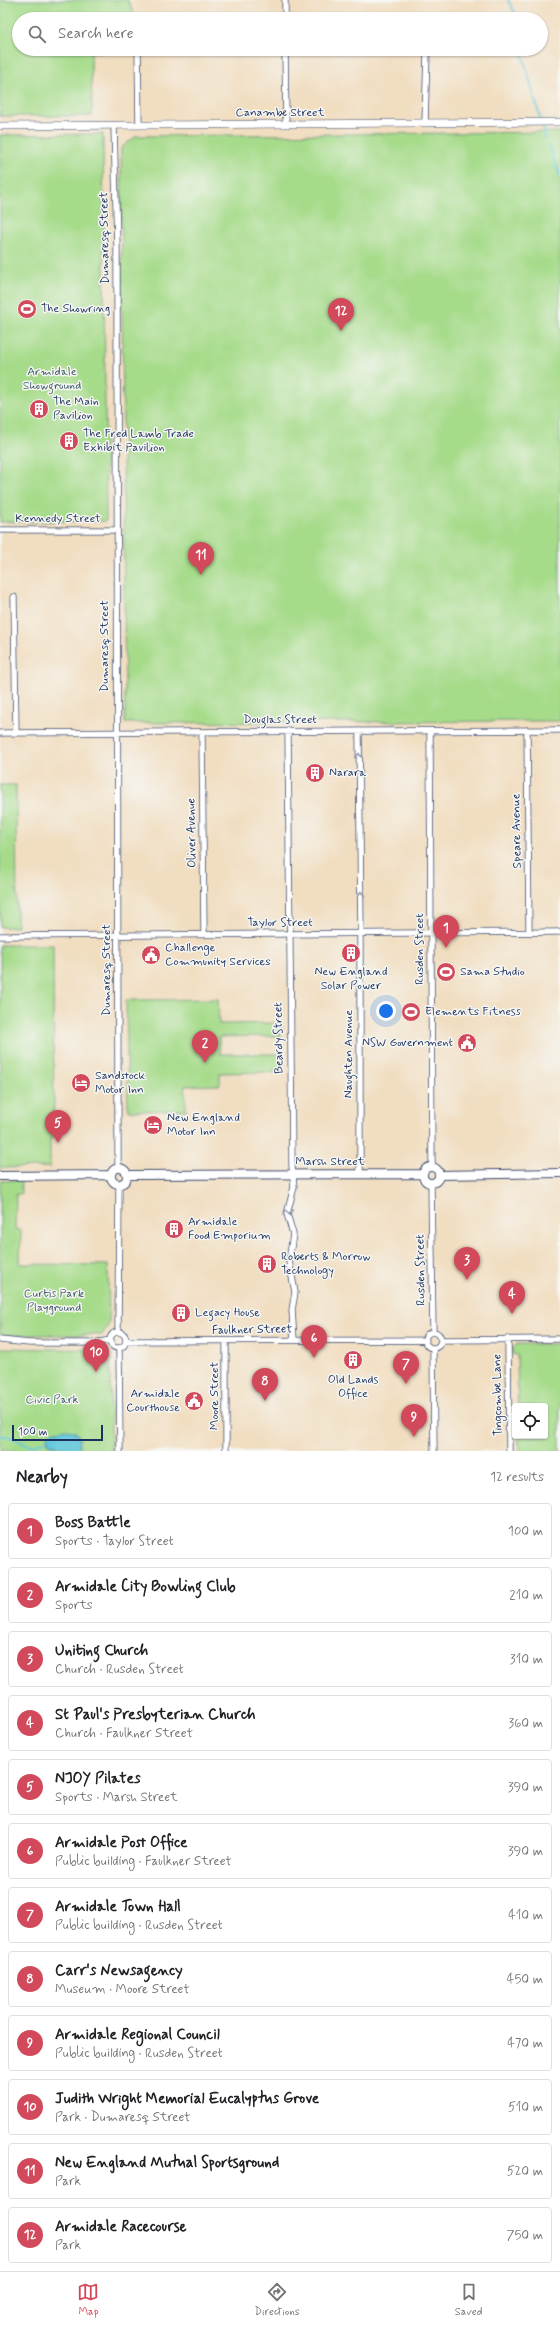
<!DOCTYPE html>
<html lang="en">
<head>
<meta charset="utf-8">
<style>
  body { margin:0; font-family:Mynerve,sans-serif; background:#f2f2f2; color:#202124 }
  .controls { position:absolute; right:12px; bottom:12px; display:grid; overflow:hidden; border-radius:4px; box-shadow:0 1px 3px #0004 }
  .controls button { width:36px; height:36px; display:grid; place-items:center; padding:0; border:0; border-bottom:1px solid #e0e0e0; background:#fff; color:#202124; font:20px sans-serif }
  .scale { position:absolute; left:12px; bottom:10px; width:91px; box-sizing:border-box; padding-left:4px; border:2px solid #1b2f5e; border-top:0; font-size:11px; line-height:14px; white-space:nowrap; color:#1b2f5e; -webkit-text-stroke:3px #f6f6f2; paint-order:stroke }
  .you { position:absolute; left:386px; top:1011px; width:14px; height:14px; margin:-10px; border:3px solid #fff; border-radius:50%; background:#1a73e8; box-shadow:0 0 0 6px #1a73e833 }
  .badge { display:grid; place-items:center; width:26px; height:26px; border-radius:50%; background:#d1495b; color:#fff; font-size:13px; font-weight:700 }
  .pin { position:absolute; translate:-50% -33px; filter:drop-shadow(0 1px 2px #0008) }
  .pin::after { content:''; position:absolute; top:21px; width:14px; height:12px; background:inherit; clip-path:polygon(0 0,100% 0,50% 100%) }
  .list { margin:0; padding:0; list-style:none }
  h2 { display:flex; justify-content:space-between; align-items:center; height:52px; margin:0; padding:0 16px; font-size:17px }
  h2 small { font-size:13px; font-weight:400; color:#757577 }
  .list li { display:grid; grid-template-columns:26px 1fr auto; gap:12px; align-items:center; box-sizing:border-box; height:56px; margin:0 8px 8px; padding:0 8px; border:1px solid #e0e0e0; border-radius:4px }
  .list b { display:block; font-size:15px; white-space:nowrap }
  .list p { margin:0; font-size:13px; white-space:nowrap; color:#757577 }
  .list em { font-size:13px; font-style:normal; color:#757577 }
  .icon { flex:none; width:22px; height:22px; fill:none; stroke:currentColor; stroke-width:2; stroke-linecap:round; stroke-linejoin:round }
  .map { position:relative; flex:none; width:560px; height:1451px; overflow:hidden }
  .search { position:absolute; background:#fff; box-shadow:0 1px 3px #0004; left:12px; right:12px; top:12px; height:44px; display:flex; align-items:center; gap:10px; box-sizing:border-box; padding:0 14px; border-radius:22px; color:#757577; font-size:15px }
  .sheet { height:820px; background:#fff }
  nav { display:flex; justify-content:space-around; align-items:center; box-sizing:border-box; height:56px; border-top:1px solid #e0e0e0; background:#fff; font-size:11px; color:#757577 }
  nav a { display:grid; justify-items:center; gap:2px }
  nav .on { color:#d1495b }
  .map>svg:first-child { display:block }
  .green { fill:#a6db8a; stroke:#608574 }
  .water { fill:#5dc6d9; stroke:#3c7a9c }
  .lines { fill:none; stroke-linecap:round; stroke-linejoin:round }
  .stream { stroke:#5dc6d9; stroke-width:2 }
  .minor-casing { stroke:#3b496d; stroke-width:7 }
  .tertiary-casing { stroke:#3b496d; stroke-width:8 }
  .secondary-casing { stroke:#3b496d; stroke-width:10 }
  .minor { stroke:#fff; stroke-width:5.5 }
  .tertiary { stroke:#fff; stroke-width:7 }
  .secondary { stroke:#fff; stroke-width:8 }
  .oneway { stroke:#8d97ae }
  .labels { text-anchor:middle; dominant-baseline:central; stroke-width:3; stroke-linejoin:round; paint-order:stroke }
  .street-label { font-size:12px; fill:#1b2f5e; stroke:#f6f6f2 }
  .poi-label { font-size:12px; fill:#1b2f5e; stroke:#f6f6f2; text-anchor:start }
  .park-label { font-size:12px; fill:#3e5a69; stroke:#f6f6f2 }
</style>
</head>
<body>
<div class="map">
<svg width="560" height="1451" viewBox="0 0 560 1451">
  <rect width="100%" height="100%" fill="#f6f6f2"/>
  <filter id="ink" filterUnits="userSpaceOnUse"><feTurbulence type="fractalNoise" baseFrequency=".025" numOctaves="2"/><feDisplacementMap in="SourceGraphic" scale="8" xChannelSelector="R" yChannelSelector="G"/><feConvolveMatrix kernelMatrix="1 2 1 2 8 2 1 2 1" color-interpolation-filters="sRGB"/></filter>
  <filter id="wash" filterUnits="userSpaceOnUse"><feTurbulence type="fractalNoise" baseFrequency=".012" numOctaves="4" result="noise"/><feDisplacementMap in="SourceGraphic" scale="16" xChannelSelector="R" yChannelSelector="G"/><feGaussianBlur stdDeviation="0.9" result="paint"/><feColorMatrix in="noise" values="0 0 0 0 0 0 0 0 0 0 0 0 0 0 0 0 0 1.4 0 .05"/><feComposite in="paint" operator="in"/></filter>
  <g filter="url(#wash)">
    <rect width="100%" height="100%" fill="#f1ddbf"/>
    <!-- green -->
    <path class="green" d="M0 0H128L136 19H19V49H132V52H91L92 116H0Z
      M560 132V721L125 723 121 148 136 136Z
      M103 134 106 521 0 522V135Z
      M0 785H16L17 927H0Z
      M0 945H53L54 1138H50V1167L0 1168Z
      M218 999 219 1024 281 1023V1036L219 1037 220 1054H282V1072L220 1073V1085L185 1086 186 1110 128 1111 126 1000Z
      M21 1180V1194H16L15 1229 21 1230 20 1264 108 1265 109 1324 102 1335H0V1181Z
      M517 1344H560V1451H519V1436H545V1406H518L517 1355 512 1354V1349Z
      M0 1348 105 1350 110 1356 111 1451H0Z"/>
    <!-- water -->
    <path class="water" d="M66 1429 77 1433 80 1438 79 1447 69 1451 59 1446 48 1444 47 1436 51 1432Z"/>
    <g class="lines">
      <!-- stream -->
      <path class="stream" d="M508 0 518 19
        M521 49 546 139
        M549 146 560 177
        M0 1436C13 1435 17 1441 27 1445 34 1447 40 1442 46 1441"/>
    </g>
  </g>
  <g filter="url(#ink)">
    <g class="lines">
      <!-- minor casing -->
      <g class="minor-casing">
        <path id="minor" d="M285 0V19
          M138 49 139 125
          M285 49 286 124
          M425 123 427 52
          M114 125 117 246 118 1167
          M0 530H116
          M14 597 16 733
          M527 730 529 932
          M288 731 292 1166 294 1187 287 1214 293 1234 289 1261 295 1292 292 1310 294 1340
          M359 731 361 933
          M430 731 432 1167
          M202 732 204 933
          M0 733 560 730
          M360 933V1174
          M0 936 560 932
          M431 1183 433 1332
          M118 1332 119 1184
          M110 1340a8 8 0 1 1 16 0a8 8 0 1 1-16 0Z
          M425 1340a8 8 0 1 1 16 0a8 8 0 1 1-16 0Z
          M508 1339 509 1451
          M0 1340 29 1343H93L111 1340
          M441 1340 560 1339
          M126 1341 426 1340
          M119 1348 120 1451
          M433 1348 434 1451
          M226 1451V1341"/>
      </g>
      <!-- tertiary casing -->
      <g class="tertiary-casing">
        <path id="tertiary" d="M0 126 560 122"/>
      </g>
      <!-- secondary casing -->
      <g class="secondary-casing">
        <path id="secondary" d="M423 1175a8 8 0 1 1 16 0a8 8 0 1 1-16 0Z
          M111 1176a8 8 0 1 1 16 0a8 8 0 1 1-16 0Z
          M127 1175 422 1174
          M439 1175 560 1173
          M0 1176 110 1175"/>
      </g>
      <!-- minor -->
      <use href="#minor" class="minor"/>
      <!-- tertiary -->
      <use href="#tertiary" class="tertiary"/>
      <!-- secondary -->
      <use href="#secondary" class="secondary"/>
    </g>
    <!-- one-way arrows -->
    <defs><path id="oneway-chevron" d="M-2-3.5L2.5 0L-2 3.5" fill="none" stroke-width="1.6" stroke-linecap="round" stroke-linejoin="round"/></defs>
    <g class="oneway">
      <use href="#oneway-chevron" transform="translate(359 756) rotate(-91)"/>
      <use href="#oneway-chevron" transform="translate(361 894) rotate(-91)"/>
      <use href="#oneway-chevron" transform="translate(289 1212) rotate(90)"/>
    </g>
  </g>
  <!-- icons -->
  <defs>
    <g id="stadium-disc" transform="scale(1)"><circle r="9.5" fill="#d1495b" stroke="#f6f6f2"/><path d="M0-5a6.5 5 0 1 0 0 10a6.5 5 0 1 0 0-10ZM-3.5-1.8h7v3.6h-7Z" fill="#fff"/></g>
    <g id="building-disc" transform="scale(1)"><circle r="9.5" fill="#d1495b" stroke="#f6f6f2"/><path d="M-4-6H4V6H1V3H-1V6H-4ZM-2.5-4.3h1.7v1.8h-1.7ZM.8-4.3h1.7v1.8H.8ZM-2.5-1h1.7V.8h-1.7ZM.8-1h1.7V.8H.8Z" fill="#fff"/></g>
    <g id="civic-disc" transform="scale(1)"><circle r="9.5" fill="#d1495b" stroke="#f6f6f2"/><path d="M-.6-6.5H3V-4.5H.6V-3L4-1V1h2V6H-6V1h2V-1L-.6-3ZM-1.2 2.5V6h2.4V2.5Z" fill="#fff"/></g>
    <g id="hotel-disc" transform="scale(1)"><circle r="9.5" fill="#d1495b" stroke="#f6f6f2"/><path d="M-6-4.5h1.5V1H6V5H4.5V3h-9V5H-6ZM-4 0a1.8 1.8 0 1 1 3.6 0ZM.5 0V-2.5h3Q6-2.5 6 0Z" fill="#fff"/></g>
  </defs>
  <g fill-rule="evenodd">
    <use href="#stadium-disc" x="27" y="309"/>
    <use href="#building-disc" x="39" y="409"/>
    <use href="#building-disc" x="69" y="441"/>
    <use href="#building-disc" x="315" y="773"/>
    <use href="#building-disc" x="351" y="953"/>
    <use href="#civic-disc" x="151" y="955"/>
    <use href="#stadium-disc" x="446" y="972"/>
    <use href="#stadium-disc" x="411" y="1012"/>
    <use href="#civic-disc" x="467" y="1043"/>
    <use href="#hotel-disc" x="81" y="1083"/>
    <use href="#hotel-disc" x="153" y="1125"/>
    <use href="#building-disc" x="174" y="1229"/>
    <use href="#building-disc" x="267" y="1264"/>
    <use href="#building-disc" x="181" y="1313"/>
    <use href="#building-disc" x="353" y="1360"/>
    <use href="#civic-disc" x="194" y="1401"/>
  </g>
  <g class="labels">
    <!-- street labels -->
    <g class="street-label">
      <text x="280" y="113">Canambe Street</text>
      <text transform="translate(105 238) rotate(-91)">Dumaresq Street</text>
      <text x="58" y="519">Kennedy Street</text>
      <text transform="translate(105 646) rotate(-90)">Dumaresq Street</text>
      <text x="280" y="720">Douglas Street</text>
      <text transform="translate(517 831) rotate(-91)">Speare Avenue</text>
      <text transform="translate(192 833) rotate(-91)">Oliver Avenue</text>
      <text x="280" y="923">Taylor Street</text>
      <text transform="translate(420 949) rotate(-90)">Rusden Street</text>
      <text transform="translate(107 970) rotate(-90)">Dumaresq Street</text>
      <text transform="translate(279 1038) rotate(-91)">Beardy Street</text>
      <text transform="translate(349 1054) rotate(-90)">Naughten Avenue</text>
      <text x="330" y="1162">Marsh Street</text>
      <text transform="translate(421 1270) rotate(-91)">Rusden Street</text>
      <text transform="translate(252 1330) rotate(-1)">Faulkner Street</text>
      <text transform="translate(498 1395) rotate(-91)">Tingcombe Lane</text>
      <text transform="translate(215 1396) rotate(-90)">Moore Street</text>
    </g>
    <!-- poi labels -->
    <g class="poi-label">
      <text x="41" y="309">The Showring</text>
      <text x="53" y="402">The Main<tspan x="53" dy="14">Pavilion</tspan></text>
      <text x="83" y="434">The Fred Lamb Trade<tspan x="83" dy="14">Exhibit Pavilion</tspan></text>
      <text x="329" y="773">Narara</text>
      <text x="165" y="948">Challenge<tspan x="165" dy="14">Community Services</tspan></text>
      <text x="351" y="972" text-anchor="middle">New England<tspan x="351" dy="14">Solar Power</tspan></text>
      <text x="460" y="972">Sama Studio</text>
      <text x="425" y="1012">Elements Fitness</text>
      <text x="453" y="1043" text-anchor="end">NSW Government</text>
      <text x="95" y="1076">Sandstock<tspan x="95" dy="14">Motor Inn</tspan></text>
      <text x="167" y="1118">New England<tspan x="167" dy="14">Motor Inn</tspan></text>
      <text x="188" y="1222">Armidale<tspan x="188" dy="14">Food Emporium</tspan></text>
      <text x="281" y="1257">Roberts &amp; Morrow<tspan x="281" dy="14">Technology</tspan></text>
      <text x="195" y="1313">Legacy House</text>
      <text x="353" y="1380" text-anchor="middle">Old Lands<tspan x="353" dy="14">Office</tspan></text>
      <text x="180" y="1394" text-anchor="end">Armidale<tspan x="180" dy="14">Courthouse</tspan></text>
    </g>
    <!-- park labels -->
    <g class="park-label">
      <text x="52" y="372">Armidale<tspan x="52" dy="14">Showground</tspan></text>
      <text x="54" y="1294">Curtis Park<tspan x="54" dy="14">Playground</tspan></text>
      <text x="52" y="1400">Civic Park</text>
    </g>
  </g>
</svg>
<div class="controls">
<button><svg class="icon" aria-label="locate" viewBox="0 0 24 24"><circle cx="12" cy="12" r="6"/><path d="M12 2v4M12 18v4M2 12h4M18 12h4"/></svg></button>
</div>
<div class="scale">100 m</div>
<div class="you"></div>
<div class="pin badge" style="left:446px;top:948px">1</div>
<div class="pin badge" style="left:205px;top:1063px">2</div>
<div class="pin badge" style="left:467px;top:1280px">3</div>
<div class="pin badge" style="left:512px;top:1314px">4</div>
<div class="pin badge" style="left:58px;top:1143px">5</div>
<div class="pin badge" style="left:314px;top:1358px">6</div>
<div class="pin badge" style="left:406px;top:1384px">7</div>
<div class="pin badge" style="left:265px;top:1401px">8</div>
<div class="pin badge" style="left:414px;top:1437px">9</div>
<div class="pin badge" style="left:96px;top:1372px">10</div>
<div class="pin badge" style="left:201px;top:575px">11</div>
<div class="pin badge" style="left:341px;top:331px">12</div>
<div class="search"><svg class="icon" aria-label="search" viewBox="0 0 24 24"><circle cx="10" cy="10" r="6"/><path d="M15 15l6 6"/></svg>Search here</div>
</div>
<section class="sheet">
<h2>Nearby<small>12 results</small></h2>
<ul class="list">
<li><span class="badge">1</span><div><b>Boss Battle</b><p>Sports · Taylor Street</p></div><em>100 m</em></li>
<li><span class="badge">2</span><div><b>Armidale City Bowling Club</b><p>Sports</p></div><em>210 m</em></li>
<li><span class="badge">3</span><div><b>Uniting Church</b><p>Church · Rusden Street</p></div><em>310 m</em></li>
<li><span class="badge">4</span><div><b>St Paul's Presbyterian Church</b><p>Church · Faulkner Street</p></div><em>360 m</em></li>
<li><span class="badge">5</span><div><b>NJOY Pilates</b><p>Sports · Marsh Street</p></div><em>390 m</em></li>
<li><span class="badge">6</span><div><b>Armidale Post Office</b><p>Public building · Faulkner Street</p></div><em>390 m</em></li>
<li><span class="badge">7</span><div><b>Armidale Town Hall</b><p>Public building · Rusden Street</p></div><em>410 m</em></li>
<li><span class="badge">8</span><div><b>Carr's Newsagency</b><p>Museum · Moore Street</p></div><em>450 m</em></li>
<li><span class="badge">9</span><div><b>Armidale Regional Council</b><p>Public building · Rusden Street</p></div><em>470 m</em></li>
<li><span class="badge">10</span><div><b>Judith Wright Memorial Eucalyptus Grove</b><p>Park · Dumaresq Street</p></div><em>510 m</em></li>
<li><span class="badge">11</span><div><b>New England Mutual Sportsground</b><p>Park</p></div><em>520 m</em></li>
<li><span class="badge">12</span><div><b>Armidale Racecourse</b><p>Park</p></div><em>750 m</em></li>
</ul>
</section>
<nav>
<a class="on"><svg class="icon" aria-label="map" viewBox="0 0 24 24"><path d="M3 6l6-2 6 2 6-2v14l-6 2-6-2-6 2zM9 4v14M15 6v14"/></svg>Map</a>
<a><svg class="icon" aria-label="directions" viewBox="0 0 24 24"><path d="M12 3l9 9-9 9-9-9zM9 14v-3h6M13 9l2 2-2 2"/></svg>Directions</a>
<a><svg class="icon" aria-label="saved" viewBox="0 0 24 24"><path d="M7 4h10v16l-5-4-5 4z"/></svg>Saved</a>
</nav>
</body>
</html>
